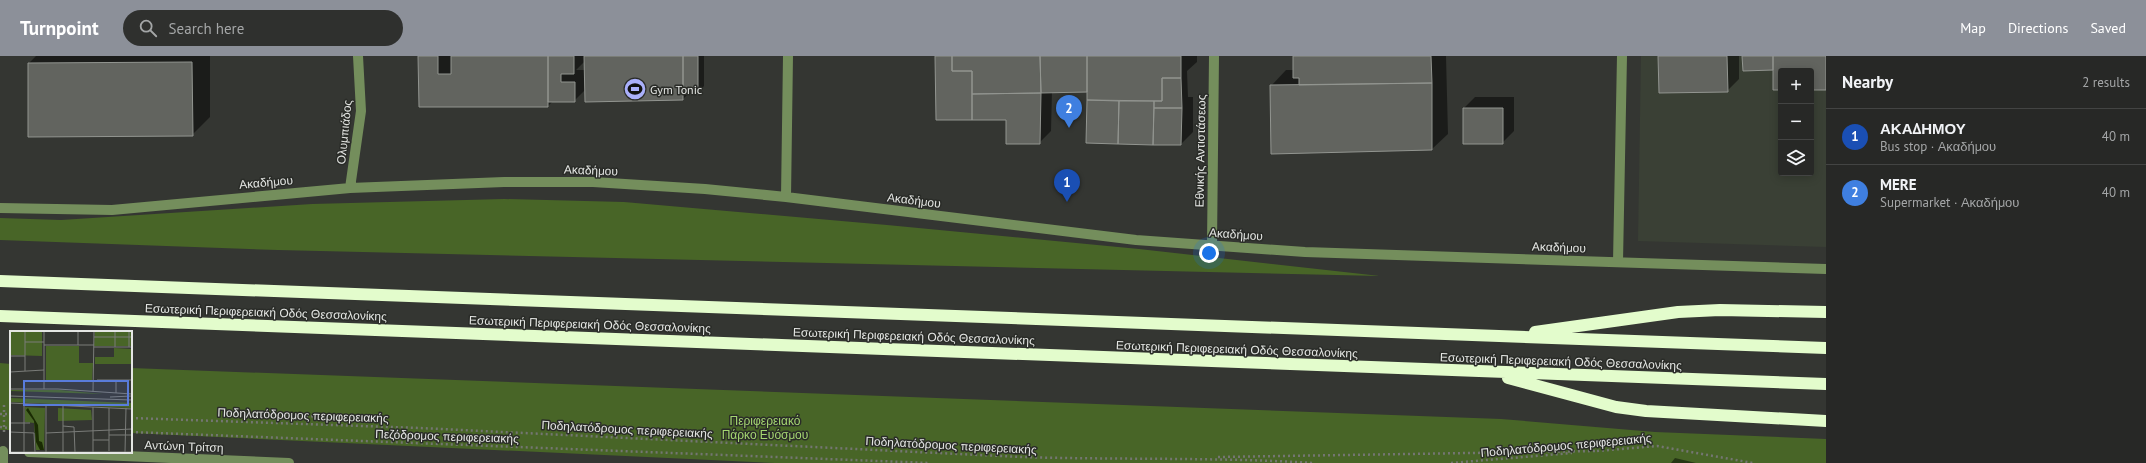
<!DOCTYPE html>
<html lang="en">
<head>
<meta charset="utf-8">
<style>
  body { margin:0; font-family:"PT Sans",sans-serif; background:#2f302e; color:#f1f3f6 }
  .controls { position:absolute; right:12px; top:12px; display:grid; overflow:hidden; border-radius:4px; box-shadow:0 2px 10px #0003 }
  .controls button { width:36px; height:36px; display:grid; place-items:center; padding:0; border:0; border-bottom:1px solid #434443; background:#272826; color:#f1f3f6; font:20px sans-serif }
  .you { position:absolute; left:1209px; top:197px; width:14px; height:14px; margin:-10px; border:3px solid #fff; border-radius:50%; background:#1a73e8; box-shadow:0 0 0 6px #1a73e833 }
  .badge { display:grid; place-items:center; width:26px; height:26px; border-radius:50%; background:#8c9099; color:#fff; font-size:13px; font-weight:700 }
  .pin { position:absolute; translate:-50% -33px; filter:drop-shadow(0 1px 2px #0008) }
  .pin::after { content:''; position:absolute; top:21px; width:14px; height:12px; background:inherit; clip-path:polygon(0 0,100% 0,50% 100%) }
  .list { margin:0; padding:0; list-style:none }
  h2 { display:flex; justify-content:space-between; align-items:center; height:52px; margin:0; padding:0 16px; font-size:17px }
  h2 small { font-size:13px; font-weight:400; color:#a4a6a7 }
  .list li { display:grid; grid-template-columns:26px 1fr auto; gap:12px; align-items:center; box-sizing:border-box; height:56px; padding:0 16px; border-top:1px solid #434443 }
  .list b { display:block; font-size:15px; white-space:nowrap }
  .list p { margin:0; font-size:13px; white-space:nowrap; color:#a4a6a7 }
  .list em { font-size:13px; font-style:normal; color:#a4a6a7 }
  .icon { flex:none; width:22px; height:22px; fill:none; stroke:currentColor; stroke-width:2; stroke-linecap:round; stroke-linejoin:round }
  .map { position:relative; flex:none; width:1826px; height:407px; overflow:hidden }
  header { display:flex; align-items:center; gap:24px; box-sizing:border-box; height:56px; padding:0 20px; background:#8c9099; color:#fff }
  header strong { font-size:19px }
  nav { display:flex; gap:22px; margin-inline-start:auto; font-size:14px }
  .search { width:280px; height:36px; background:#2f302e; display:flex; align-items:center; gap:10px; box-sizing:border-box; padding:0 14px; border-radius:22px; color:#a4a6a7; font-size:15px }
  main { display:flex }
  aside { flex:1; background:#272826 }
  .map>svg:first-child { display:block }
  .built { fill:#3a4035; fill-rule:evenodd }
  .green { fill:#486527 }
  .shadow { fill:#0007; fill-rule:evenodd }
  .building { fill:#62645f; stroke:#929590 }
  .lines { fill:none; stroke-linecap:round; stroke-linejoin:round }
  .path { stroke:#747672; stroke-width:2.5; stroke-dasharray:2 3; stroke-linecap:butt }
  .minor { stroke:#748e5c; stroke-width:10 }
  .highway { stroke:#e3fccc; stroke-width:12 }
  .labels { text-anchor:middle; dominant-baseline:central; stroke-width:3; stroke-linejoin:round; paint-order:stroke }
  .poi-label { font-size:12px; fill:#e4e6e3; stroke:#2a2c28; text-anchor:start }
  .street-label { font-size:12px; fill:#e4e6e3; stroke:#2a2c28 }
  .park-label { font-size:12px; fill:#a5d771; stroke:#2a2c28 }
  .inset-road { fill:none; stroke:#7a7c79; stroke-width:1 }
  .view { fill:#597cdb; fill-opacity:0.15; stroke:#597cdb; stroke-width:2 }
  .inset-edge { fill:none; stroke:#e4e6e3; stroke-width:2 }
</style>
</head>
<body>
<header>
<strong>Turnpoint</strong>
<div class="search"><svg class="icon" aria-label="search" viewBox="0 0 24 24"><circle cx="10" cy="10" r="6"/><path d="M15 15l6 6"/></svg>Search here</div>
<nav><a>Map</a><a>Directions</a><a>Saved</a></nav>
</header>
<main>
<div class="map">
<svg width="1826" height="407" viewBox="0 0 1826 407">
  <rect width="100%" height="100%" fill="#343632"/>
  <!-- built -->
  <path class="built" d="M1641 0H1826V191L1638 185ZM1781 15H1811V117H1781Z"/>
  <!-- green -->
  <path class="green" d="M504 143 624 146 887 169 1139 193 1380 220 278 194 0 184V162L61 164 312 148Z
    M0 307 11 308V374H0Z
    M131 312 1501 363 1655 376 1826 383V407H775L131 377Z"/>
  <!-- shadow -->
  <path class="shadow" d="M36 0H210V61L192 79 29 7Z
    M419 0H704V30L698 37H689L683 43 586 33 574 45H553L548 50H420ZM585 5V14H576Z
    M937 0H1197V6L1187 15 1188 41H1193V76L1181 88 1087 86 1088 35H1052L1051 75 1039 87 1007 63Z
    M1294 0H1446L1448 78 1432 93 1272 97 1271 30 1286 14H1294Z
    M1659 0H1739V23L1727 35Z
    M1475 41H1514V75L1502 87 1464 52Z
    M1675 402 1696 407H1671Z"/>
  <!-- building -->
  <path class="building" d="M418 0H438V18H451V0H548V51H419Z
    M548 0H574V18H561V26H575V46H548Z
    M584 0H683V44L585 46Z
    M683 0H698V38H683Z
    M935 0H952V15H972V64H936Z
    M952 0H1040L1041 37 972 38V15H952Z
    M1040 0H1087V36L1041 37Z
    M1087 0H1181V22H1162V45L1087 44Z
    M1293 0H1431L1432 27 1299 29V22H1293Z
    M1658 0H1727L1728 36 1659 37Z
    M1742 0H1773V14L1743 15Z
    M1773 0H1826V34H1811V15H1781V34H1773Z
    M192 6 193 80 28 81V7Z
    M1162 22H1181L1182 52H1154V45H1162Z
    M1432 27V94L1271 98 1270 29Z
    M1041 37 1040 88H1006V64H972V38Z
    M1087 44 1119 45 1118 88 1086 87Z
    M1119 45H1154L1153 89 1118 88Z
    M1154 52H1182L1181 89H1153Z
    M1463 52H1503V88H1463Z"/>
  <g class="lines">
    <!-- path -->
    <path class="path" d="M0 358H11
      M301 360 383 362
      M131 362 420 372 1021 401C1119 404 1216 401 1314 407
      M0 371 11 372
      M4 376V349
      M131 376 930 407
      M1597 395 1657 390 1753 407
      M1218 401 1597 395
      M1451 407 1572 397"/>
    <!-- minor -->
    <path class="minor" d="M350 132 361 55 358 0
      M786 141 788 0
      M0 152 112 154 350 132 504 126H593L705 133 786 141 1136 184 1305 196 1826 213
      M1212 189 1214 0
      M1618 206 1622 0
      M29 396 289 407
      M3 407V395"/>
    <!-- highway -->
    <path class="highway" d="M0 225 1826 292
      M0 260 1826 328
      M1535 276 1678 256 1720 254 1826 256
      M1508 322 1616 351 1646 355 1826 365"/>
  </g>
  <!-- icons -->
  <defs>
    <g id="stadium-disc" transform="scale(1.15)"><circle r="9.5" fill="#aab0fb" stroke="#2a2c28"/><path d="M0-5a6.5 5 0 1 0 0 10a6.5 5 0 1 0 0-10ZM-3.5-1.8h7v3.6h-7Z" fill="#111"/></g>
  </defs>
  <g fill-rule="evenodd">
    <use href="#stadium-disc" x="635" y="33"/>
  </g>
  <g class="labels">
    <!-- poi labels -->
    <g class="poi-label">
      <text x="650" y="33">Gym Tonic</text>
    </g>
    <!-- street labels -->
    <g class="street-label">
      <text transform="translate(344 76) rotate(-84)">Ολυμπιάδος</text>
      <text transform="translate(1200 95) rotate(-89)">Εθνικής Αντιστάσεως</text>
      <text transform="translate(591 114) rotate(2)">Ακαδήμου</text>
      <text transform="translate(266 126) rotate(-5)">Ακαδήμου</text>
      <text transform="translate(914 144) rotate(7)">Ακαδήμου</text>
      <text transform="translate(1236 178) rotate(4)">Ακαδήμου</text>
      <text transform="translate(1559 191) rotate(2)">Ακαδήμου</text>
      <text transform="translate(266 256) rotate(2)">Εσωτερική Περιφερειακή Οδός Θεσσαλονίκης</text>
      <text transform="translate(590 268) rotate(2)">Εσωτερική Περιφερειακή Οδός Θεσσαλονίκης</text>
      <text transform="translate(914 280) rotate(2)">Εσωτερική Περιφερειακή Οδός Θεσσαλονίκης</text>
      <text transform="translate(1237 293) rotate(2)">Εσωτερική Περιφερειακή Οδός Θεσσαλονίκης</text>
      <text transform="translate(1561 305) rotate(2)">Εσωτερική Περιφερειακή Οδός Θεσσαλονίκης</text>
      <text transform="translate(303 359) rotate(2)">Ποδηλατόδρομος περιφερειακής</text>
      <text transform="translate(627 373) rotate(3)">Ποδηλατόδρομος περιφερειακής</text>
      <text transform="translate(447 380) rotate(2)">Πεζόδρομος περιφερειακής</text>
      <text transform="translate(951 389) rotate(3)">Ποδηλατόδρομος περιφερειακής</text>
      <text transform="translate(1566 389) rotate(-5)">Ποδηλατόδρομος περιφερειακής</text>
      <text transform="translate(184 390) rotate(2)">Αντώνη Τρίτση</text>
    </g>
    <!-- park labels -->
    <g class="park-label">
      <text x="765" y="364">Περιφερειακό<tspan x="765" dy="14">Πάρκο Ευόσμου</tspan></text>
    </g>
  </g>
  <!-- overview -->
  <g transform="translate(10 275)">
    <rect width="122" height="122" fill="#343632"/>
    <path d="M0 0H32V25L0 24ZM85 0H122V15H84ZM36 15H69V32H83L82 49H36ZM104 17 122 18V33H85V26H104ZM0 59H50L93 63 0 60ZM0 67 122 72V77L0 71ZM15 76 35 77 34 119H26L24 92 15 91ZM48 77 81 79 82 89 48 90Z" fill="#486527"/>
    <path d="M18 77 28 94 29 110 32 111 34 119H30L26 111 24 90 16 79Z" fill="#1a2b03"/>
    <path class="inset-road" d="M15 0V40M34 0V58M105 0V16M119 0V16M84 6H122M15 11H34M34 14H84M68 14V0M84 16H122M0 25H15M0 41 34 39M87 49H106M0 58H48L122 63M83 61 84 0M106 62V49H122M0 65 122 69M100 66 122 65M0 72 122 78M36 74V121M0 92H20M53 95 64 96 65 121M0 101 24 102 25 121M36 102 122 98M99 104H122M83 109H99M99 120V77M0 121H122M14 121V73M53 121V75M115 121 116 77M83 122V76"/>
    <path class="view" d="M14 50H118V74H14Z"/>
    <rect width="122" height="122" class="inset-edge"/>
  </g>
</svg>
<div class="controls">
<button>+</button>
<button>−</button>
<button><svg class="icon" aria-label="layers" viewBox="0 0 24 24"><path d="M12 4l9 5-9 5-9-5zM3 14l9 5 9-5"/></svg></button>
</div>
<div class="you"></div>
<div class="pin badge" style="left:1067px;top:146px;background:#1a4fb4">1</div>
<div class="pin badge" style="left:1069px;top:72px;background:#3f7fe0">2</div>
</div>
<aside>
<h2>Nearby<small>2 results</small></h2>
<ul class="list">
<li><span class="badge" style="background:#1a4fb4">1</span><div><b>ΑΚΑΔΗΜΟΥ</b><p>Bus stop · Ακαδήμου</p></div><em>40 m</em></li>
<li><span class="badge" style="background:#3f7fe0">2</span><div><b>MERE</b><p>Supermarket · Ακαδήμου</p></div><em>40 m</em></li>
</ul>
</aside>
</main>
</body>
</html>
